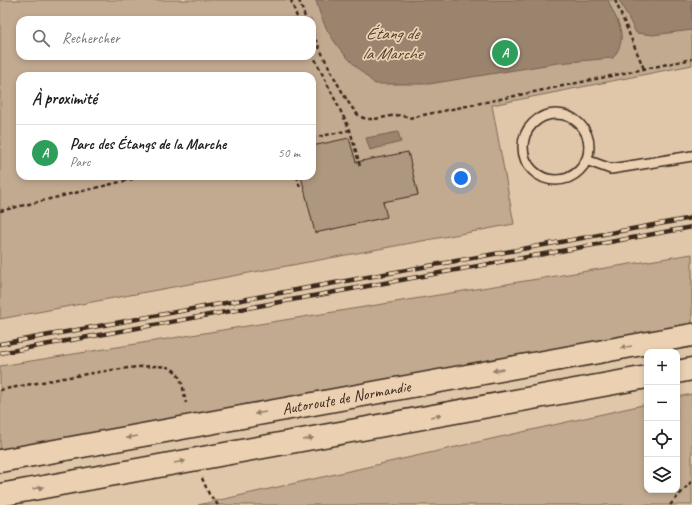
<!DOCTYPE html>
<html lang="fr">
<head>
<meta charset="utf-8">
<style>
  body { margin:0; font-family:Caveat,sans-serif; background:#f6f6f6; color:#202124 }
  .controls { position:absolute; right:12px; bottom:12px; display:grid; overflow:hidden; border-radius:8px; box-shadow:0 2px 6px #0003 }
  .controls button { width:36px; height:36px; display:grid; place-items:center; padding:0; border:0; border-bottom:1px solid #e0e0e0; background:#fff; color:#202124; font:20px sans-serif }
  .you { position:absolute; left:461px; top:178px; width:14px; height:14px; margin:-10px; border:3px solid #fff; border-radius:50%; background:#1a73e8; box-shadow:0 0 0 6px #1a73e833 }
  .badge { display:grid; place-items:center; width:26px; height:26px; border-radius:50%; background:#d93025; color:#fff; font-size:13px; font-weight:700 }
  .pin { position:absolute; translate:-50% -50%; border:2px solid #fff; box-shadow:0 1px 4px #0006 }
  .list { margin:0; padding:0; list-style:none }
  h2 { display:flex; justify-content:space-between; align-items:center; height:52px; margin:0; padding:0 16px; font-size:17px }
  h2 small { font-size:13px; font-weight:400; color:#757577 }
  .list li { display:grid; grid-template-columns:26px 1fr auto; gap:12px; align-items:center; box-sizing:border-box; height:56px; padding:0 16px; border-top:1px solid #e0e0e0 }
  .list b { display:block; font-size:15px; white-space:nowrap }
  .list p { margin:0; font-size:13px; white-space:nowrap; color:#757577 }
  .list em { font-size:13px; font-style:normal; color:#757577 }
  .icon { flex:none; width:22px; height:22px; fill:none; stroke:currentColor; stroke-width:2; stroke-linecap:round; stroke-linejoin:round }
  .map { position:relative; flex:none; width:692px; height:505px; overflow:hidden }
  .search { position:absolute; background:#fff; box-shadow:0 2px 6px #0003; left:16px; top:16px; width:300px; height:44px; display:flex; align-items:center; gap:10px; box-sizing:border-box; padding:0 14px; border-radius:12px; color:#757577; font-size:15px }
  .panel { position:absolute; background:#fff; box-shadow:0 2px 6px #0003; left:16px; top:72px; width:300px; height:108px; border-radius:12px }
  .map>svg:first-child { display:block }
  .green { fill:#c2aa90; stroke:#7e6a57; fill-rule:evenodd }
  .water { fill:#9a846e; stroke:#74604e }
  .building { fill:#ad977e; stroke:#3b2a1e }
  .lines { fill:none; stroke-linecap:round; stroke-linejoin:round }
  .lane-casing { stroke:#3b2a1e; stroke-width:12 }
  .highway-casing { stroke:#3b2a1e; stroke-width:25 }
  .path { stroke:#3b2a1e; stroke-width:2.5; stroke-dasharray:4 3; stroke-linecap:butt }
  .lane { stroke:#ebd1b2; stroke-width:9 }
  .highway { stroke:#ebd1b2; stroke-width:22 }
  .rail-casing { stroke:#3b2a1e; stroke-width:4.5 }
  .rail { stroke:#ebd1b2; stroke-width:3; stroke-dasharray:9; stroke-linecap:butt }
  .oneway { fill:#937e68 }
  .labels { text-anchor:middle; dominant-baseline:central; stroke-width:3.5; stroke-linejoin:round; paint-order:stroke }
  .street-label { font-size:16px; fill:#3b2a1e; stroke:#ebd1b2 }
  .water-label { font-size:17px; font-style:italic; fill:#534032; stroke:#ebd1b2 }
</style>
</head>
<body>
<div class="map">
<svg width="692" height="505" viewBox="0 0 692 505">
  <rect width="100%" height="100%" fill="#e0c7a9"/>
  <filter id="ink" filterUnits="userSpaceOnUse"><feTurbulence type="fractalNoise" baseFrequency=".025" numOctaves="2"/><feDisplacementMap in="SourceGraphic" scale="8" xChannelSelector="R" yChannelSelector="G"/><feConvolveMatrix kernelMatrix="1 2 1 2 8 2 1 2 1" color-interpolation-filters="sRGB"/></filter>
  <g filter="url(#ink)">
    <!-- green -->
    <path class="green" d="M0 0H692V65L492 105 514 224 0 319ZM20 20H312V56H20ZM20 76H312V176H20Z
      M692 254V326L0 452V366Z
      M692 394V505H198L647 404V490H677V397Z"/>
    <!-- water -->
    <path class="water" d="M316 0H608C617 23 630 35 613 58L558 63 429 84H375C347 59 325 38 316 0Z
      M619 0H692V30L653 35 636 33Z
      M398 132 401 142 370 150 366 138Z"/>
    <!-- building -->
    <path class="building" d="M349 138 356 162 408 152 418 195 383 202 387 217 315 233 301 176H312V146Z"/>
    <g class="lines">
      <!-- lane casing -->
      <g class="lane-casing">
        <path id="lane" d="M523 147a33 33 0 1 1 66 0a33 33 0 1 1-66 0Z
          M586 160 611 169 692 156"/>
      </g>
      <!-- highway casing -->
      <g class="highway-casing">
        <g id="highway">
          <path d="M677 372 692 369"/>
          <path id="s1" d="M0 461 692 335"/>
          <path d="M0 495 647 377"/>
        </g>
      </g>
      <!-- path -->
      <path class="path" d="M291 0 298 20
        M299 0 306 20
        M615 0 644 69
        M312 33C319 47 349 111 360 116 362 118 367 119 369 119 383 120 396 111 409 118L692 59
        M312 53 350 130 360 166
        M312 138 350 130
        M297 176 300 188
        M0 211 145 176
        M0 390C28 385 151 359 170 368 183 374 183 391 186 403
        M202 478 209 494 218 505
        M670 505 692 481"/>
      <!-- lane -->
      <use href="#lane" class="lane"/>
      <!-- highway -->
      <use href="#highway" class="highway"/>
      <!-- rail casing -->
      <g class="rail-casing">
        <path id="rail" d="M0 344 692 218
          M0 353 692 227"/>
      </g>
      <!-- rail -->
      <use href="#rail" class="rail"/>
    </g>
    <!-- one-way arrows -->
    <defs><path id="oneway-solid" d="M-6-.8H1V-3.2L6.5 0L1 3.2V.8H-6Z"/></defs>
    <g class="oneway">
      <use href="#oneway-solid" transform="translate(626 347) rotate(170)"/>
      <use href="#oneway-solid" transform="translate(498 370) rotate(170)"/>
      <use href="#oneway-solid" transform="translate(260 413) rotate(170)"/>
      <use href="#oneway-solid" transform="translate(436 416) rotate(-10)"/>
      <use href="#oneway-solid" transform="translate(132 437) rotate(170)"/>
      <use href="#oneway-solid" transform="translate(308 439) rotate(-10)"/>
      <use href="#oneway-solid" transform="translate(180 462) rotate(-10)"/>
      <use href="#oneway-solid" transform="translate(38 488) rotate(-10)"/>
    </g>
  </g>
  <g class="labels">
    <!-- street labels -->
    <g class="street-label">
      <text stroke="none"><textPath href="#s1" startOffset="352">Autoroute de Normandie</textPath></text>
    </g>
    <!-- water labels -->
    <g class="water-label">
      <text x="392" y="33">Étang de<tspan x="392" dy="20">la Marche</tspan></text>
    </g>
  </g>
</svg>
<div class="controls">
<button>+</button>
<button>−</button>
<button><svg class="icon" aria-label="locate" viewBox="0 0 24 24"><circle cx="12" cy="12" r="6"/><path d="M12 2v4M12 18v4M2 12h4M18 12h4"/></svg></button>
<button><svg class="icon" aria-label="layers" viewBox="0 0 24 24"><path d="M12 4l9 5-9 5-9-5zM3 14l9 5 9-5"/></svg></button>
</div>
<div class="you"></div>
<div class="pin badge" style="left:505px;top:53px;background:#2e9e5b">A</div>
<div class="search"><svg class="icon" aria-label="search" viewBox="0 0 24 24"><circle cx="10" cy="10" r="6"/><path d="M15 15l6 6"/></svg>Rechercher</div>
<section class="panel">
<h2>À proximité<small></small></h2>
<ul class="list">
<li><span class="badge" style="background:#2e9e5b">A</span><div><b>Parc des Étangs de la Marche</b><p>Parc</p></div><em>50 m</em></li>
</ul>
</section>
</div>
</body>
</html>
